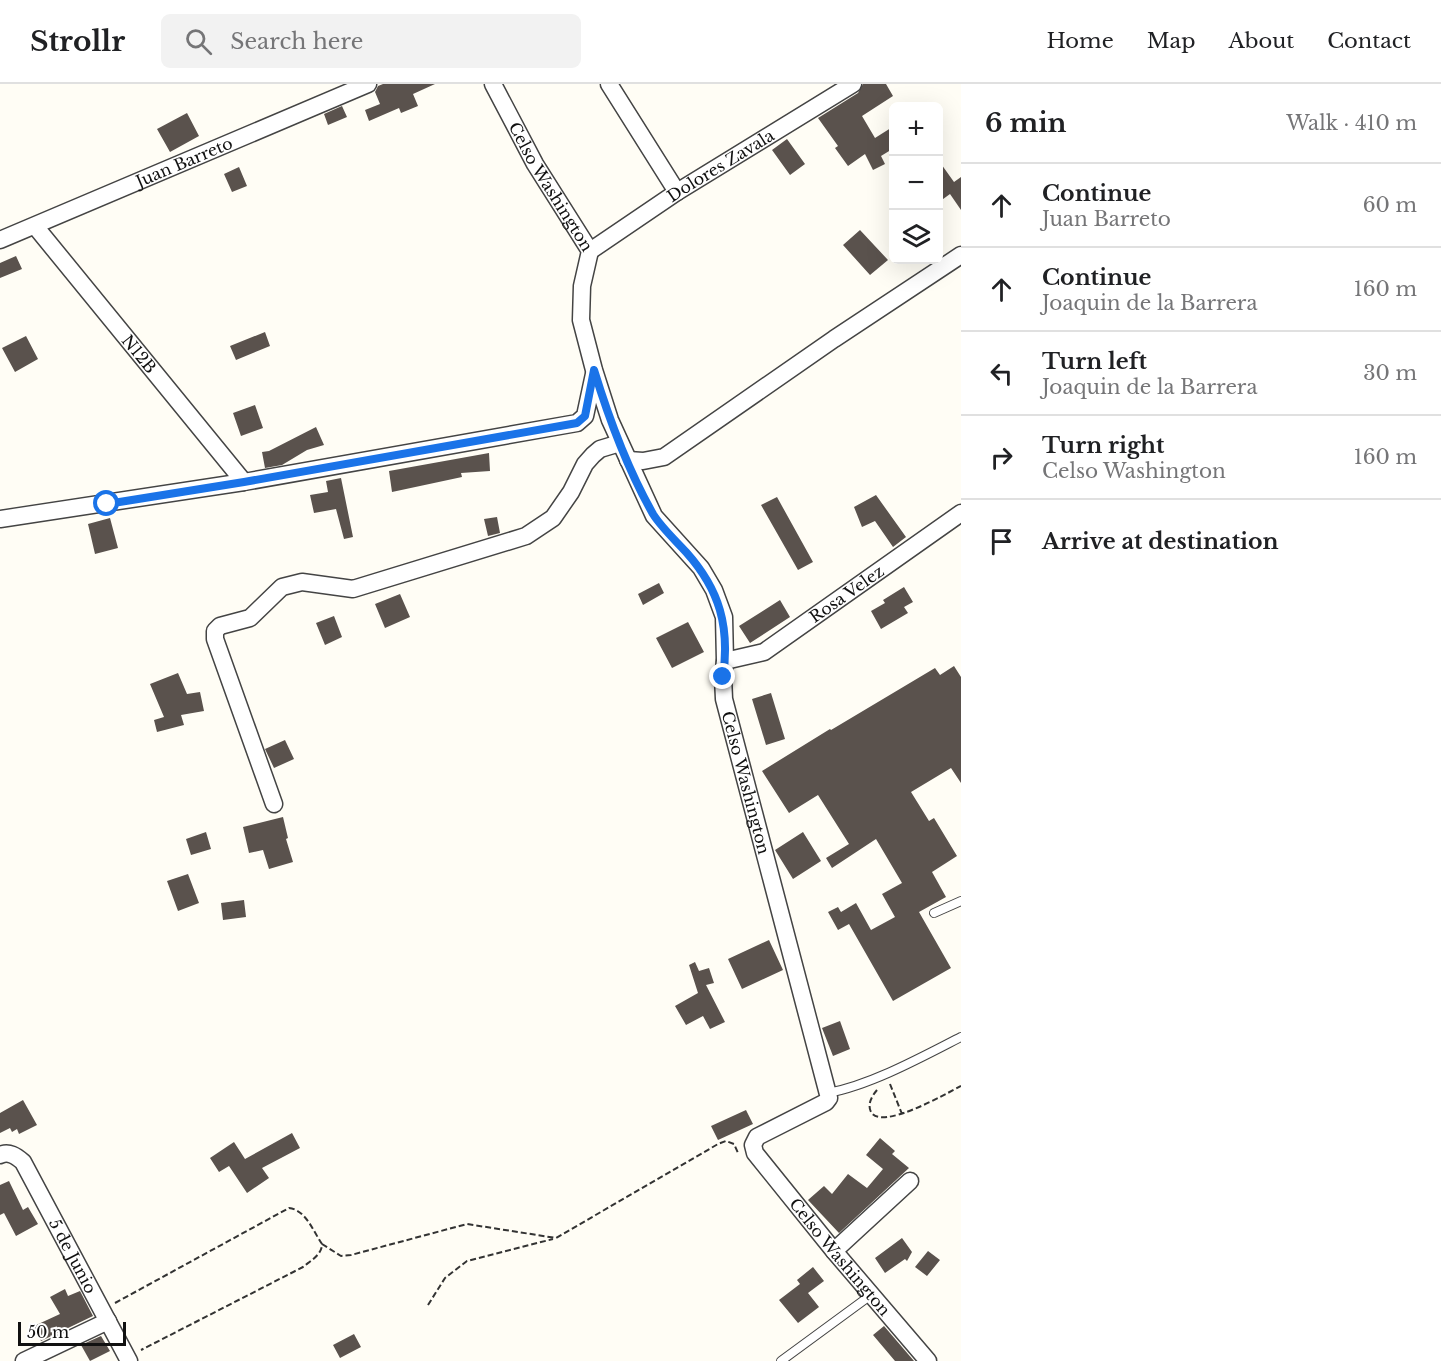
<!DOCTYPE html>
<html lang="en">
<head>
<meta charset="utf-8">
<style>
  body { margin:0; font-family:"Libre Baskerville",serif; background:#f2f2f2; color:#202124 }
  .controls { position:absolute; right:18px; top:18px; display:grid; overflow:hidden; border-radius:9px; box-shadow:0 6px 24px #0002 }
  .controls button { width:54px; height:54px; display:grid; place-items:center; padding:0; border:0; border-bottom:2px solid #e0e0e0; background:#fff; color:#202124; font:30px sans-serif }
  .scale { position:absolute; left:18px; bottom:15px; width:108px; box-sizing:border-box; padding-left:6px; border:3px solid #111; border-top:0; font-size:16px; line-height:21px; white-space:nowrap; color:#111; -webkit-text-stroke:4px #fff; paint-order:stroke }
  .stop { position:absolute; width:18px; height:18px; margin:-14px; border:4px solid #1a73e8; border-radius:50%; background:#fff }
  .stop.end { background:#1a73e8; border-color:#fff; box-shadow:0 2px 6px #0008 }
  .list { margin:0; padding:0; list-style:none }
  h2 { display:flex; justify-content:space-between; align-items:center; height:78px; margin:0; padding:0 24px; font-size:26px }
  h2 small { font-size:20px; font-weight:400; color:#757577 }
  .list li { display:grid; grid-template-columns:39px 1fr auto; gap:18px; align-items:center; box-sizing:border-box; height:84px; padding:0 24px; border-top:2px solid #e0e0e0 }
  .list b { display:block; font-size:22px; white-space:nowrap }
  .list p { margin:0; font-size:20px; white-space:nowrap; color:#757577 }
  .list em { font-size:20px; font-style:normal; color:#757577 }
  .icon { flex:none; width:33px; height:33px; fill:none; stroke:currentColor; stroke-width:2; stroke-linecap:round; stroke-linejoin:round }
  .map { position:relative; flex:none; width:961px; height:1277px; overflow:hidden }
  header { display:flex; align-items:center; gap:36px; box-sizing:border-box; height:84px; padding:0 30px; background:#fff; border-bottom:2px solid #e0e0e0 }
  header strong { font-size:28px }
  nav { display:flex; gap:33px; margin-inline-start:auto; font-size:21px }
  .search { width:420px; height:54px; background:#f2f2f2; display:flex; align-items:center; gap:15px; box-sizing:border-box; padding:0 21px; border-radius:9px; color:#757577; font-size:22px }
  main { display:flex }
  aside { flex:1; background:#fff }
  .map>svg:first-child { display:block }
  .building { fill:#5a524d }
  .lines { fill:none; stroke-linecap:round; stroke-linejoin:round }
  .service-casing { stroke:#444; stroke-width:10 }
  .minor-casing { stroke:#444; stroke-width:19 }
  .path { stroke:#333; stroke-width:2; stroke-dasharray:6 3; stroke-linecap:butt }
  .service { stroke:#fff; stroke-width:8 }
  .minor { stroke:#fff; stroke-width:16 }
  .route { stroke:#1a73e8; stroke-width:8 }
  .labels { text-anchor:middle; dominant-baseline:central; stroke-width:6; stroke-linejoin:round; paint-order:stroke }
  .street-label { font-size:16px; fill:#111; stroke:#fff }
</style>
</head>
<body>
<header>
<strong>Strollr</strong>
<div class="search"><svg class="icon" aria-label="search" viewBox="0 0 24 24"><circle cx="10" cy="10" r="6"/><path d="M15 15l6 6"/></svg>Search here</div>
<nav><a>Home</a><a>Map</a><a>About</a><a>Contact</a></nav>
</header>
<main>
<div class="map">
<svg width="961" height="1277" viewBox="0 0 961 1277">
  <rect width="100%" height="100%" fill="#fffdf5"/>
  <!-- building -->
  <path class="building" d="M383 0H435L413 10 418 22 401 29 399 24 369 37 365 26 380 20 375 8 378 2Z
    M863 0H886L893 12 862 32 875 54 894 42V64L881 72 885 80 873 86 865 70 848 82 835 64 838 62 818 34 858 9Z
    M342 22 347 33 328 41 324 30Z
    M187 29 199 52 170 68 157 45Z
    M787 55 805 80 790 91 772 66Z
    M939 77 954 98 961 93V126L950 110 939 118Z
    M239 83 247 102 232 108 224 90Z
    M860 146 888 176 870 191 843 161Z
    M16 172 22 185 0 194V179Z
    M265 248 270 262 236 276 230 262Z
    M26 252 38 275 15 288 2 264Z
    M255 321 263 344 241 352 233 329Z
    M316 343 324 361 307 366 282 381 265 384 262 368 269 367Z
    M489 369 490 387 461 389 462 393 392 408 389 387Z
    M341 394 353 453 344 455 336 425 314 429 310 411 328 408 326 397Z
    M876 411 906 453 893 463 875 437 862 443 854 423Z
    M777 413 813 478 798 486 761 421Z
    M497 433 500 449 488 452 484 435Z
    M110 434 118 464 95 470 88 440Z
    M659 499 664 509 643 521 638 510Z
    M904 503 913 518 904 523 908 529 881 545 871 527 885 519 883 516Z
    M400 510 410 533 385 544 375 520Z
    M780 516 790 533 750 559 739 542Z
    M334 532 342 553 325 561 316 539Z
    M688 538 704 568 672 584 656 554Z
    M954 582 961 593V699L951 684 911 708 929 737 934 734 957 772 932 788 946 813 919 828 951 884 893 917 849 840 838 846 828 828 838 823 841 828 856 819 871 846 895 833 882 810 902 799 876 755 832 784 826 774 849 760 818 711 789 729 762 687 830 645 831 646 935 584 940 591Z
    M178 589 187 610 200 608 204 627 181 631 184 641 157 648 154 636 164 633 150 600Z
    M771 609 785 655 766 661 752 615Z
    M285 656 294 675 274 684 265 665Z
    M283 733 288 754 286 755 293 778 269 785 263 766 249 769 243 743Z
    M206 748 211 765 191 771 186 755Z
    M803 748 821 777 793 795 775 766Z
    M188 790 199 819 178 827 167 797Z
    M244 816 246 833 223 836 221 819Z
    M769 856 783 886 742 905 728 875Z
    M695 878 699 887 709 884 714 899 706 901 725 938 710 945 703 932 686 941 675 922 698 909 689 881Z
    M840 937 850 965 833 972 822 944Z
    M23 1016 37 1041 19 1050 17 1045 12 1048 10 1044 0 1049V1029Z
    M746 1026 753 1040 718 1056 711 1042Z
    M292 1049 300 1064 262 1084 269 1094 247 1109 229 1082 219 1088 210 1074 234 1058 245 1075Z
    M880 1054 895 1067 892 1070 909 1084 839 1149 808 1116 824 1102 832 1110 848 1090 867 1104 883 1085 866 1071Z
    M9 1097 23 1126 28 1123 38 1140 16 1152 4 1129 0 1131V1101Z
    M902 1154 912 1168 907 1177 905 1175 885 1189 875 1174Z
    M928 1167 940 1176 927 1192 915 1183Z
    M813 1183 824 1197 808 1209 819 1223 798 1239 779 1216 800 1200 797 1196Z
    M65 1205 68 1212 80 1207 93 1232 41 1257 34 1242 60 1230 50 1213Z
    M884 1242 914 1277H895L873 1251Z
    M354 1250 361 1263 340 1274 333 1261Z
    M101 1252 110 1267 90 1277 81 1261Z"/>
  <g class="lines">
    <!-- service casing -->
    <g class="service-casing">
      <path id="service" d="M934 829 961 817
        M828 1009C871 1001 922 973 961 953
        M781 1277 871 1211"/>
    </g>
    <!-- minor casing -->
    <g class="minor-casing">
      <g id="minor">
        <path id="s1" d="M493 0 535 80 590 167 582 202 581 236 594 286 610 336 654 432 701 484 714 506 724 533 725 577 723 593 724 615 829 1014 826 1018 757 1053 753 1061 755 1069 834 1167 928 1277"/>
        <path d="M609 0 677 108"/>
        <path id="s2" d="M35 142 244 398"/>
        <path id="s3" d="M0 156 368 0"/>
        <path id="s4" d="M590 167 677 108 853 0"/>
        <path d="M628 376 643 377 664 373 834 255 961 171"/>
        <path d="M0 435 244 398 577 339 585 332 594 290"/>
        <path id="s5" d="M725 577 764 568 961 429"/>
        <path d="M274 720 215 555V547L220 542 250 534 282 503 302 498 353 505 526 452 553 434 571 408 585 380 593 371 600 365 620 359"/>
        <path id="s6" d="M0 1071C9 1067 16 1072 23 1078L129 1277"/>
        <path d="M834 1167 910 1097"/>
        <path d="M24 1277 108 1237"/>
      </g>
    </g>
    <!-- path -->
    <path class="path" d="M890 1000 902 1030
      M877 1006C872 1012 867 1020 871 1028 882 1047 947 1009 961 1002
      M322 1160 341 1172 351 1171 467 1140 556 1154 718 1060 726 1057 734 1060 738 1069
      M115 1219 289 1124C306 1126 313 1147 322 1160 322 1171 310 1177 303 1183L141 1266
      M428 1221 445 1194 467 1177 553 1155"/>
    <!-- service -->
    <use href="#service" class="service"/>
    <!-- minor -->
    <use href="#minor" class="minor"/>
  </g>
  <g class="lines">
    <!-- route -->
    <path class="route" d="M107 420 244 398 577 339 585 332 594 286C609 335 628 386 653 430 661 443 675 456 686 468 720 506 730 543 723 593"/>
  </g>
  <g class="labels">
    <!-- street labels -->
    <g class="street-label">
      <text stroke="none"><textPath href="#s3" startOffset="200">Juan Barreto</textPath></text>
      <text stroke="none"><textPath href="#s4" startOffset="156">Dolores Zavala</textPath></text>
      <text stroke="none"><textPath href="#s1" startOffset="118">Celso Washington</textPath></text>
      <text stroke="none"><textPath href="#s2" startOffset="165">N12B</textPath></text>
      <text stroke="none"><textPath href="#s5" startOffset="141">Rosa Velez</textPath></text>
      <text stroke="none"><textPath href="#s1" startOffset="766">Celso Washington</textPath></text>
      <text stroke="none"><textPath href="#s6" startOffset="132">5 de Junio</textPath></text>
      <text stroke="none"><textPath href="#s1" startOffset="1326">Celso Washington</textPath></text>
    </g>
  </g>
</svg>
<div class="controls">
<button>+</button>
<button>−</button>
<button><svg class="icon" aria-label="layers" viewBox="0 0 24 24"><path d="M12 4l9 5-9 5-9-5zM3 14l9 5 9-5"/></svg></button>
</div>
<div class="scale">50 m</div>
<div class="stop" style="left:107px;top:420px"></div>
<div class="stop end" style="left:723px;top:593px"></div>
</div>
<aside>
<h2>6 min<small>Walk · 410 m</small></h2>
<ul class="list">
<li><svg class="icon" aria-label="ahead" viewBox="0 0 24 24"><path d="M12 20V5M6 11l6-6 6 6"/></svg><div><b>Continue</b><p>Juan Barreto</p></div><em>60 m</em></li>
<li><svg class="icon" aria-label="ahead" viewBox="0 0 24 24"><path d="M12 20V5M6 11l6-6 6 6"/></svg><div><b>Continue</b><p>Joaquin de la Barrera</p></div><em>160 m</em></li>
<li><svg class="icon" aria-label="left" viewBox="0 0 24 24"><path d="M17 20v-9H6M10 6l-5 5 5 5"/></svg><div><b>Turn left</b><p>Joaquin de la Barrera</p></div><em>30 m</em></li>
<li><svg class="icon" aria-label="right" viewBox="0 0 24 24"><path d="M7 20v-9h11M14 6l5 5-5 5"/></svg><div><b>Turn right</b><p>Celso Washington</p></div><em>160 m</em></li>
<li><svg class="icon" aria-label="arrive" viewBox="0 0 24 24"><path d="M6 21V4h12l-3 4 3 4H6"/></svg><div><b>Arrive at destination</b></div></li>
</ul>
</aside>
</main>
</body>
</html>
